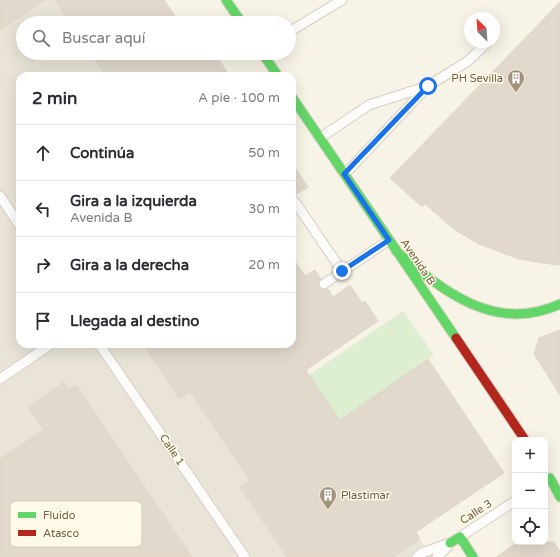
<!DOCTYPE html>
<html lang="es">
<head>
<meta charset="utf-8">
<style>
  body { margin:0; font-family:"Varela Round",sans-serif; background:#f2f2f3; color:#2b2b33 }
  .controls { position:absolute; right:12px; bottom:12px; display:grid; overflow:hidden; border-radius:8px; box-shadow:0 4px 16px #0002 }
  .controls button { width:36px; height:36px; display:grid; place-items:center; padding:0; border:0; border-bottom:1px solid #e1e1e2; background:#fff; color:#2b2b33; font:20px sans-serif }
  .compass { position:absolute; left:464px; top:12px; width:36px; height:36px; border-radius:50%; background:#fff; box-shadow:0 4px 16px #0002; rotate:335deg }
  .stop { position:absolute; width:12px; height:12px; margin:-9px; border:3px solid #1a73e8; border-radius:50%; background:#fff }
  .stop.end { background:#1a73e8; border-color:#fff; box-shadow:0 1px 4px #0008 }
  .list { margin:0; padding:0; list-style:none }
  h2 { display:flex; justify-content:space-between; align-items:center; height:52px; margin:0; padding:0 16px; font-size:17px }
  h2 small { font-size:13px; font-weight:400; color:#7c7c81 }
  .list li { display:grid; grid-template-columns:26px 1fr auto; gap:12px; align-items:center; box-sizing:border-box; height:56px; padding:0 16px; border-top:1px solid #e1e1e2 }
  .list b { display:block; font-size:15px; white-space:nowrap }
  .list p { margin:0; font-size:13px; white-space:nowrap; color:#7c7c81 }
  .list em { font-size:13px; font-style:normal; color:#7c7c81 }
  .icon { flex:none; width:22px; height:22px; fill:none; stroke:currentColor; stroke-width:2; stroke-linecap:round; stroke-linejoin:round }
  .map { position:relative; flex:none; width:560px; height:557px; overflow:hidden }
  .search { position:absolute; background:#fff; box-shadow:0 4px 16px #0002; left:16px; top:16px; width:280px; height:44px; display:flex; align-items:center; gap:10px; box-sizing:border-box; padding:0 14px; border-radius:22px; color:#7c7c81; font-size:15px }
  .panel { position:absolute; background:#fff; box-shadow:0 4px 16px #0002; left:16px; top:72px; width:280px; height:276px; border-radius:12px }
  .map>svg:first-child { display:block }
  .industrial { fill:#e9e4d7 }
  .green { fill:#ddefd0 }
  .building { fill:#e1d9cb; stroke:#e0d7c8 }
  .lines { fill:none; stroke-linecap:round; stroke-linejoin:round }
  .lane-casing { stroke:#d6cfc2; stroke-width:11 }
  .fast-casing { stroke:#d7d0c3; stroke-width:11 }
  .jam-casing { stroke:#d7d0c3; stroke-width:11 }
  .lane { stroke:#fefdfb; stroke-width:9 }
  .fast { stroke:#63d668; stroke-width:9 }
  .jam { stroke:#b3261e; stroke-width:9 }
  .route { stroke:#1a73e8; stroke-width:5 }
  .labels { text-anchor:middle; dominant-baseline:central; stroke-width:3; stroke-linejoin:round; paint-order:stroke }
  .poi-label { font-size:11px; fill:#756046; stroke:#fffae7; text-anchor:end }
  .street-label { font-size:11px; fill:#756046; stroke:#fffae7 }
  .key { fill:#fffae7; stroke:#d6ccb7; stroke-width:1 }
  .key-label { font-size:11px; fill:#756046 }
</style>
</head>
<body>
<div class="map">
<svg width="560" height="557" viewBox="0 0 560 557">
  <rect width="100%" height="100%" fill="#f7f3e6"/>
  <!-- industrial -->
  <path class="industrial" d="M0 0H55L71 23H23V53H91L106 76H20V344H288L432 557H0Z"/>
  <!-- green -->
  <path class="green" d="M403 311 434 355 340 420 309 375Z"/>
  <!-- building -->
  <path class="building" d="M0 0H44L0 30Z
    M55 0H164L180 23H71Z
    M560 2V265L542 263 519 259 479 244 455 230 425 204 422 207 390 178Z
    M91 53H214L230 76H106Z
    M292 163 308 187 292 197Z
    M292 257 305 276 315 270 321 279 318 282 319 288 324 290 328 289 333 297 350 285 362 303 365 301 378 321 306 370 340 420 428 359 504 473 416 532 420 539 393 557H287L240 487 250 480 190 392 180 399 143 344H292Z
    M560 330V395L534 354 539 338Z
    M64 382 69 390 76 385 192 557H0V459L44 430 28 407Z
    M518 542H554L560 551V557H496Z"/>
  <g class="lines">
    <!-- lane casing -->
    <g class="lane-casing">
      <path id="lane" d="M289 32 342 0
        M428 86 468 61 488 42
        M320 138 369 105 428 86 345 174
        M0 196 20 226
        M295 202 342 271
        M324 284 389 240
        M99 344 245 557
        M0 379 51 344
        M460 537 515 501
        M417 557 422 553 450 543
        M437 557 448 546"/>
    </g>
    <!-- fast casing -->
    <g class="fast-casing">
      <path id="fast" d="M226 0 242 23
        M262 53 278 76
        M292 97 456 338
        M396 251C443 291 495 334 560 304
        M550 478 560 497
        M450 543 460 537 473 557"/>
    </g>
    <!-- jam casing -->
    <g class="jam-casing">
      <path id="jam" d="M456 338 525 440"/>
    </g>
    <!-- lane -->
    <use href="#lane" class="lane"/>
    <!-- fast -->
    <use href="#fast" class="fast"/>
    <!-- jam -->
    <use href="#jam" class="jam"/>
  </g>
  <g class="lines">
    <!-- route -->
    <path class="route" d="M342 271 389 240 344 174 428 86"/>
  </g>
  <!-- icons -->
  <defs>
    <g id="building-pin" transform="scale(0.9)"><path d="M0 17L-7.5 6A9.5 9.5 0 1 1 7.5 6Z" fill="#a2937e" stroke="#fffae7"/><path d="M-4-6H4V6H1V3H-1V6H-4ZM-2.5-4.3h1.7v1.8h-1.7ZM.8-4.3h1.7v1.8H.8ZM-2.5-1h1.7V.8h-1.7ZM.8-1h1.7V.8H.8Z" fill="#fff"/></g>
  </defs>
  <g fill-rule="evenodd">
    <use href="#building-pin" x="516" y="78"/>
    <use href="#building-pin" x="328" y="495"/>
  </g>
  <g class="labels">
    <!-- poi labels -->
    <g class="poi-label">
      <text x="503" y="78">PH Sevilla</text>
      <text x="341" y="495" text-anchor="start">Plastimar</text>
    </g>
    <!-- street labels -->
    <g class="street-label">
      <text transform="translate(418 262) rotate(56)">Avenida B</text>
      <text transform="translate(172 450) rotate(56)">Calle 1</text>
      <text transform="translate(476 512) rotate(-33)">Calle 3</text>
    </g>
  </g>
  <!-- legend -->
  <rect x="10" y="501" width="132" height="46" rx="6" class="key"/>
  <rect x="18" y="512" width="18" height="6" fill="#63d668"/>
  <rect x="18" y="530" width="18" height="6" fill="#b3261e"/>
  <g class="key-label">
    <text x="43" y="519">Fluido</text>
    <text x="43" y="537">Atasco</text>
  </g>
</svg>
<div class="controls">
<button>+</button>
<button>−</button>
<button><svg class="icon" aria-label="locate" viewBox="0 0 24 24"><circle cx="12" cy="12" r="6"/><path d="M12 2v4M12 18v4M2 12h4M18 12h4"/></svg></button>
</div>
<svg class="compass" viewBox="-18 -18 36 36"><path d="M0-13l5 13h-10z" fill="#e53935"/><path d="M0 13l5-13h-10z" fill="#7c7c81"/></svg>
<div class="stop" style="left:428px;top:86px"></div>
<div class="stop end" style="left:342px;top:271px"></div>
<div class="search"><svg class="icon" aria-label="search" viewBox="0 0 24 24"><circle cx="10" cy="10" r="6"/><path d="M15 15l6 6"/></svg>Buscar aquí</div>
<section class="panel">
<h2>2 min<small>A pie · 100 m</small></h2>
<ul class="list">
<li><svg class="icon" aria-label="ahead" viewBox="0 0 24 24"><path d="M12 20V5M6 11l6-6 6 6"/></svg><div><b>Continúa</b></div><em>50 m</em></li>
<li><svg class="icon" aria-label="left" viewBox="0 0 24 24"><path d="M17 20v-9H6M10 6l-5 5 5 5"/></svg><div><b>Gira a la izquierda</b><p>Avenida B</p></div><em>30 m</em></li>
<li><svg class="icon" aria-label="right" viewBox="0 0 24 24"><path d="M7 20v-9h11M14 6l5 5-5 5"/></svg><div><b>Gira a la derecha</b></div><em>20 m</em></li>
<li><svg class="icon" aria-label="arrive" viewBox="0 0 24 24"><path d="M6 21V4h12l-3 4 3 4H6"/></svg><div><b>Llegada al destino</b></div></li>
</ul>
</section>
</div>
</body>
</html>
